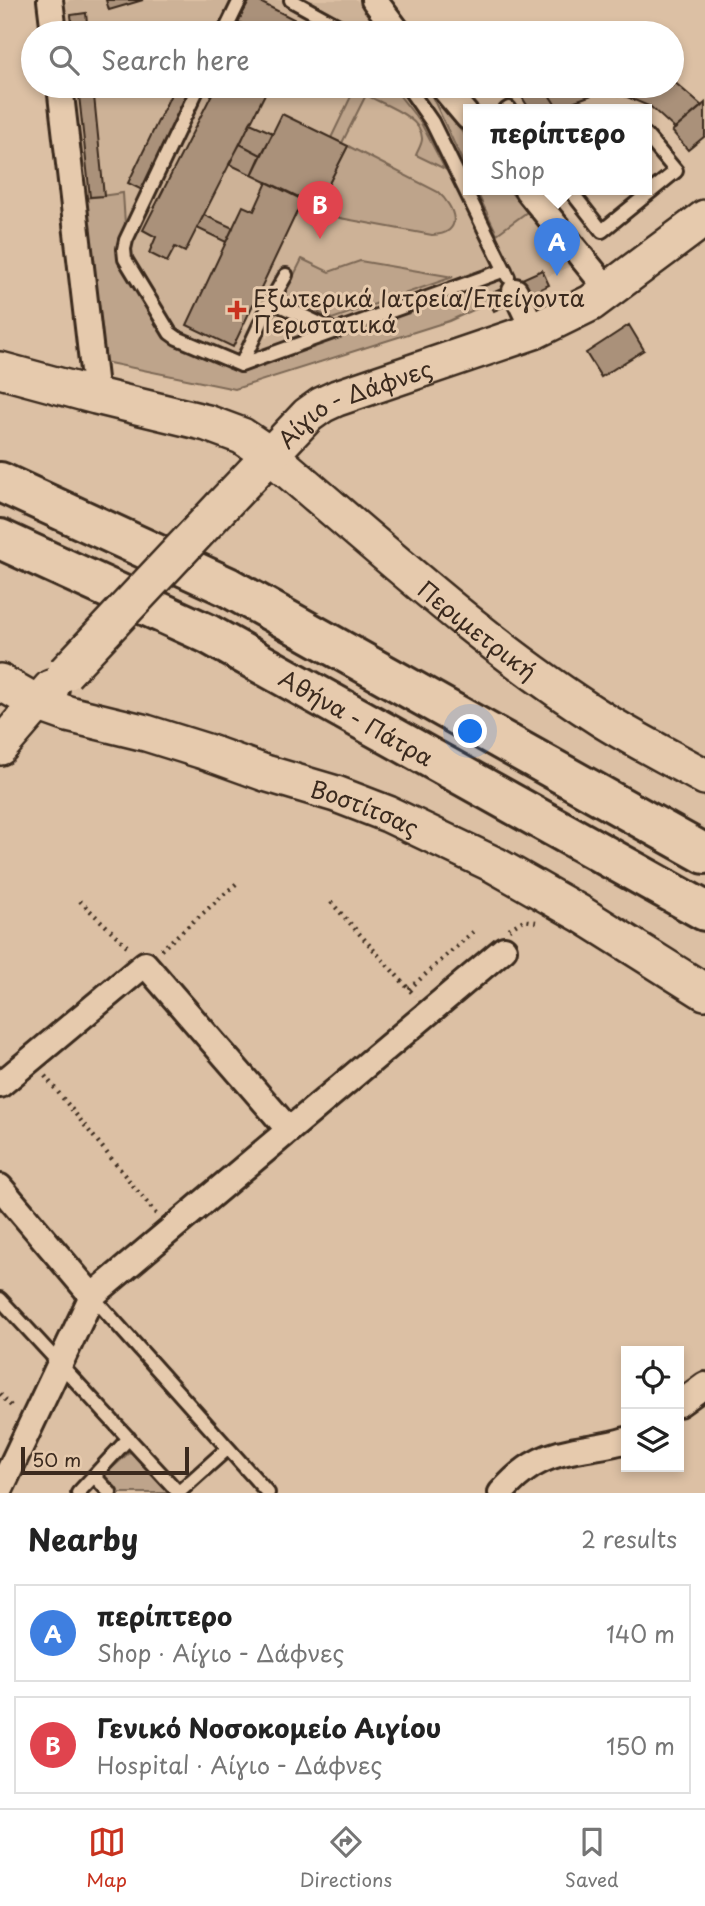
<!DOCTYPE html>
<html lang="en">
<head>
<meta charset="utf-8">
<style>
  body { margin:0; font-family:"Playpen Sans",sans-serif; background:#f6f6f6; color:#222 }
  .controls { position:absolute; right:21px; bottom:21px; display:grid; overflow:hidden; border-radius:0px; box-shadow:0 4px 10px #0003 }
  .controls button { width:63px; height:63px; display:grid; place-items:center; padding:0; border:0; border-bottom:2px solid #e0e0e0; background:#fff; color:#222; font:35px sans-serif }
  .scale { position:absolute; left:21px; bottom:18px; width:168px; box-sizing:border-box; padding-left:7px; border:4px solid #3b2a1e; border-top:0; font-size:19px; line-height:24px; white-space:nowrap; color:#3b2a1e; -webkit-text-stroke:5px #e6caad; paint-order:stroke }
  .you { position:absolute; left:471px; top:732px; width:24px; height:24px; margin:-18px; border:5px solid #fff; border-radius:50%; background:#1a73e8; box-shadow:0 0 0 10px #1a73e833 }
  .badge { display:grid; place-items:center; width:46px; height:46px; border-radius:50%; background:#c8321e; color:#fff; font-size:23px; font-weight:700 }
  .pin { position:absolute; translate:-50% -58px; filter:drop-shadow(0 2px 4px #0008) }
  .pin::after { content:''; position:absolute; top:37px; width:24px; height:21px; background:inherit; clip-path:polygon(0 0,100% 0,50% 100%) }
  .popup { position:absolute; left:463px; top:104px; width:189px; height:91px; box-sizing:border-box; display:grid; place-content:center; border-radius:0px; background:#fff; filter:drop-shadow(0 2px 5px #0005); font-size:23px; white-space:nowrap; color:#767676 }
  .popup b { font-size:26px; color:#222 }
  .popup::after { content:''; position:absolute; left:50%; top:100%; margin-left:-14px; border:14px solid transparent; border-top-color:#fff }
  .list { margin:0; padding:0; list-style:none }
  h2 { display:flex; justify-content:space-between; align-items:center; height:91px; margin:0; padding:0 28px; font-size:30px }
  h2 small { font-size:23px; font-weight:400; color:#767676 }
  .list li { display:grid; grid-template-columns:46px 1fr auto; gap:21px; align-items:center; box-sizing:border-box; height:98px; margin:0 14px 14px; padding:0 14px; border:2px solid #e0e0e0; border-radius:0px }
  .list b { display:block; font-size:26px; white-space:nowrap }
  .list p { margin:0; font-size:23px; white-space:nowrap; color:#767676 }
  .list em { font-size:23px; font-style:normal; color:#767676 }
  .icon { flex:none; width:38px; height:38px; fill:none; stroke:currentColor; stroke-width:2; stroke-linecap:round; stroke-linejoin:round }
  .map { position:relative; flex:none; width:705px; height:1493px; overflow:hidden }
  .search { position:absolute; background:#fff; box-shadow:0 4px 10px #0003; left:21px; right:21px; top:21px; height:77px; display:flex; align-items:center; gap:18px; box-sizing:border-box; padding:0 24px; border-radius:38px; color:#767676; font-size:26px }
  .sheet { height:315px; background:#fff }
  nav { display:flex; justify-content:space-around; align-items:center; box-sizing:border-box; height:98px; border-top:2px solid #e0e0e0; background:#fff; font-size:19px; color:#767676 }
  nav a { display:grid; justify-items:center; gap:4px }
  nav .on { color:#c8321e }
  .map>svg:first-child { display:block }
  .built { fill:#cdb297; fill-rule:evenodd }
  .green { fill:#bea48b; stroke:#7c6754; stroke-width:2 }
  .building { fill:#aa917a; stroke:#3b2a1e; stroke-width:2 }
  .lines { fill:none; stroke-linecap:round; stroke-linejoin:round }
  .lane-casing { stroke:#3b2a1e; stroke-width:18 }
  .street-casing { stroke:#3b2a1e; stroke-width:30 }
  .secondary-casing { stroke:#3b2a1e; stroke-width:40 }
  .highway-casing { stroke:#3b2a1e; stroke-width:44 }
  .path { stroke:#3b2a1e; stroke-width:4.5; stroke-dasharray:2 5; stroke-linecap:butt }
  .lane { stroke:#e6caad; stroke-width:12 }
  .street { stroke:#e6caad; stroke-width:24 }
  .secondary { stroke:#e6caad; stroke-width:35 }
  .highway { stroke:#e6caad; stroke-width:38 }
  .secondary-bridge-casing { stroke:#3b2a1e; stroke-width:40; stroke-linecap:butt }
  .secondary-bridge { stroke:#e6caad; stroke-width:35 }
  .poi-dot { fill:#c8321e; stroke:#e6caad; stroke-width:2.5 }
  .labels { text-anchor:middle; dominant-baseline:central; stroke-width:6; stroke-linejoin:round; paint-order:stroke }
  .poi-label { font-size:23px; fill:#3b2a1e; stroke:#e6caad; text-anchor:start }
  .street-label { font-size:23px; fill:#3b2a1e; stroke:#e6caad }
</style>
</head>
<body>
<div class="map">
<svg width="705" height="1493" viewBox="0 0 705 1493">
  <rect width="100%" height="100%" fill="#dcc0a4"/>
  <filter id="ink" filterUnits="userSpaceOnUse"><feTurbulence type="fractalNoise" baseFrequency=".0143" numOctaves="2"/><feDisplacementMap in="SourceGraphic" scale="14" xChannelSelector="R" yChannelSelector="G"/><feConvolveMatrix kernelMatrix="1 2 1 2 8 2 1 2 1" color-interpolation-filters="sRGB"/></filter>
  <g filter="url(#ink)">
    <!-- built -->
    <path class="built" d="M70 0H357L365 13 381 33H66L63 6Z
      M72 86H424L468 139V190H509L571 266 449 321 235 389 104 362ZM253 305 276 316 267 338 243 327Z"/>
    <!-- green -->
    <path class="green" d="M356 86H392L421 123 445 169 416 155C418 150 422 144 422 139 423 117 382 104 366 95L342 143 331 138Z
      M431 94 468 139V173Z
      M348 146 438 192C455 207 465 234 432 235L340 218 317 207Z
      M476 190H509L527 212 497 234Z
      M123 193 126 240 124 249 166 327 241 365 452 289 486 296 489 303 449 321 235 389 104 362 86 198Z
      M302 259 329 272 360 261 453 277 332 319 284 295Z
      M131 1451 168 1491 166 1493H117L102 1477Z"/>
    <!-- building -->
    <path class="building" d="M106 0H143L109 10Z
      M250 0H256L319 32 260 33 238 22Z
      M86 13 88 33H73L71 15Z
      M672 80 702 106 675 129 651 107 625 96 611 94 592 95 575 101 559 110 543 86H672Z
      M672 80 702 106 675 129 651 107 625 96 611 94 592 95 575 101 559 110 543 86H672Z
      M78 86H93L104 196 90 197Z
      M175 86H193L142 190 128 183Z
      M216 86H269L185 252 175 247 167 262 149 253 156 237 143 230Z
      M532 86H543L559 110H530L520 94Z
      M705 103V136L688 150 672 131Z
      M282 114 348 146 317 207 252 175Z
      M250 123 273 133 261 155 240 144Z
      M240 144 261 155 252 175 229 164Z
      M267 182 303 199 233 347 187 325 243 206 254 211Z
      M204 215 233 228 226 242 197 228Z
      M542 270 549 285 530 294 522 279Z
      M503 288 511 303 494 311 486 296Z
      M629 325 644 350 601 377 586 353Z"/>
    <g class="lines">
      <!-- lane casing -->
      <g class="lane-casing">
        <path id="lane" d="M291 0 351 33
          M224 33 240 0
          M199 86 126 240 124 249 125 259 170 333 177 338 241 365 505 270
          M407 86 432 122 508 277
          M506 110 509 108 510 110
          M570 190 602 231 676 171 646 135
          M271 301 286 275
          M241 365 271 301 335 331
          M92 1296 268 1493
          M0 1299 179 1493
          M94 1476 110 1493
          M78 1493 129 1438
          M178 1493 227 1449"/>
      </g>
      <!-- street casing -->
      <g class="street-casing">
        <path id="street" d="M50 0 54 33
          M374 0 399 33
          M60 86 96 396
          M442 86 468 117
          M527 190 609 291
          M515 291 534 331
          M0 1085 145 964 289 1130
          M0 1187 92 1296 504 949
          M679 1404 705 1385
          M0 1490 92 1296
          M501 1493C522 1469 540 1457 571 1451 590 1447 608 1446 626 1440"/>
      </g>
      <!-- secondary casing -->
      <g class="secondary-casing">
        <g id="secondary">
          <path id="s1" d="M0 370 96 396 207 423 242 436 270 455C378 546 483 644 603 720 635 740 671 758 705 777"/>
          <path id="s2" d="M222 506 308 415 322 405 337 398 534 331 591 303 705 218"/>
          <path id="s3" d="M0 682 37 703 68 714 146 733 207 752 265 773 336 794 388 814 495 865 581 914 705 992"/>
          <path d="M0 747 51 688"/>
        </g>
      </g>
      <!-- highway casing -->
      <g class="highway-casing">
        <g id="highway">
          <path d="M0 482 228 587 705 854"/>
          <path id="s4" d="M0 539 208 634 705 911"/>
        </g>
      </g>
      <!-- path -->
      <path class="path" d="M80 901 129 948
        M331 902 415 996
        M509 929 524 920 536 922
        M161 950 237 883
        M409 989 473 932
        M45 1076 156 1214
        M0 1394 14 1409"/>
      <!-- lane -->
      <use href="#lane" class="lane"/>
      <!-- street -->
      <use href="#street" class="street"/>
      <!-- secondary -->
      <use href="#secondary" class="secondary"/>
      <!-- highway -->
      <use href="#highway" class="highway"/>
      <!-- secondary-bridge casing -->
      <g class="secondary-bridge-casing">
        <path id="secondary-bridge" d="M65 673 222 506"/>
      </g>
      <!-- secondary-bridge -->
      <use href="#secondary-bridge" class="secondary-bridge"/>
    </g>
  </g>
  <!-- markers -->
  <path class="poi-dot" d="M233.5 299.5h7v7h7v7h-7v7h-7v-7h-7v-7h7z"/>
  <g class="labels">
    <!-- poi labels -->
    <g class="poi-label">
      <text x="253" y="297">Εξωτερικά Ιατρεία/Επείγοντα<tspan x="253" dy="26">Περιστατικά</tspan></text>
    </g>
    <!-- street labels -->
    <g class="street-label">
      <text stroke="none"><textPath href="#s2" startOffset="172">Αίγιο - Δάφνες</textPath></text>
      <text stroke="none"><textPath href="#s1" startOffset="556">Περιμετρική</textPath></text>
      <text stroke="none"><textPath href="#s4" startOffset="399">Αθήνα - Πάτρα</textPath></text>
      <text stroke="none"><textPath href="#s3" startOffset="387">Βοστίτσας</textPath></text>
    </g>
  </g>
</svg>
<div class="controls">
<button><svg class="icon" aria-label="locate" viewBox="0 0 24 24"><circle cx="12" cy="12" r="6"/><path d="M12 2v4M12 18v4M2 12h4M18 12h4"/></svg></button>
<button><svg class="icon" aria-label="layers" viewBox="0 0 24 24"><path d="M12 4l9 5-9 5-9-5zM3 14l9 5 9-5"/></svg></button>
</div>
<div class="scale">50 m</div>
<div class="you"></div>
<div class="pin badge" style="left:557px;top:276px;background:#3f7fe0">A</div>
<div class="popup"><b>περίπτερο</b>Shop</div>
<div class="pin badge" style="left:320px;top:239px;background:#e0444e">B</div>
<div class="search"><svg class="icon" aria-label="search" viewBox="0 0 24 24"><circle cx="10" cy="10" r="6"/><path d="M15 15l6 6"/></svg>Search here</div>
</div>
<section class="sheet">
<h2>Nearby<small>2 results</small></h2>
<ul class="list">
<li><span class="badge" style="background:#3f7fe0">A</span><div><b>περίπτερο</b><p>Shop · Αίγιο - Δάφνες</p></div><em>140 m</em></li>
<li><span class="badge" style="background:#e0444e">B</span><div><b>Γενικό Νοσοκομείο Αιγίου</b><p>Hospital · Αίγιο - Δάφνες</p></div><em>150 m</em></li>
</ul>
</section>
<nav>
<a class="on"><svg class="icon" aria-label="map" viewBox="0 0 24 24"><path d="M3 6l6-2 6 2 6-2v14l-6 2-6-2-6 2zM9 4v14M15 6v14"/></svg>Map</a>
<a><svg class="icon" aria-label="directions" viewBox="0 0 24 24"><path d="M12 3l9 9-9 9-9-9zM9 14v-3h6M13 9l2 2-2 2"/></svg>Directions</a>
<a><svg class="icon" aria-label="saved" viewBox="0 0 24 24"><path d="M7 4h10v16l-5-4-5 4z"/></svg>Saved</a>
</nav>
</body>
</html>
